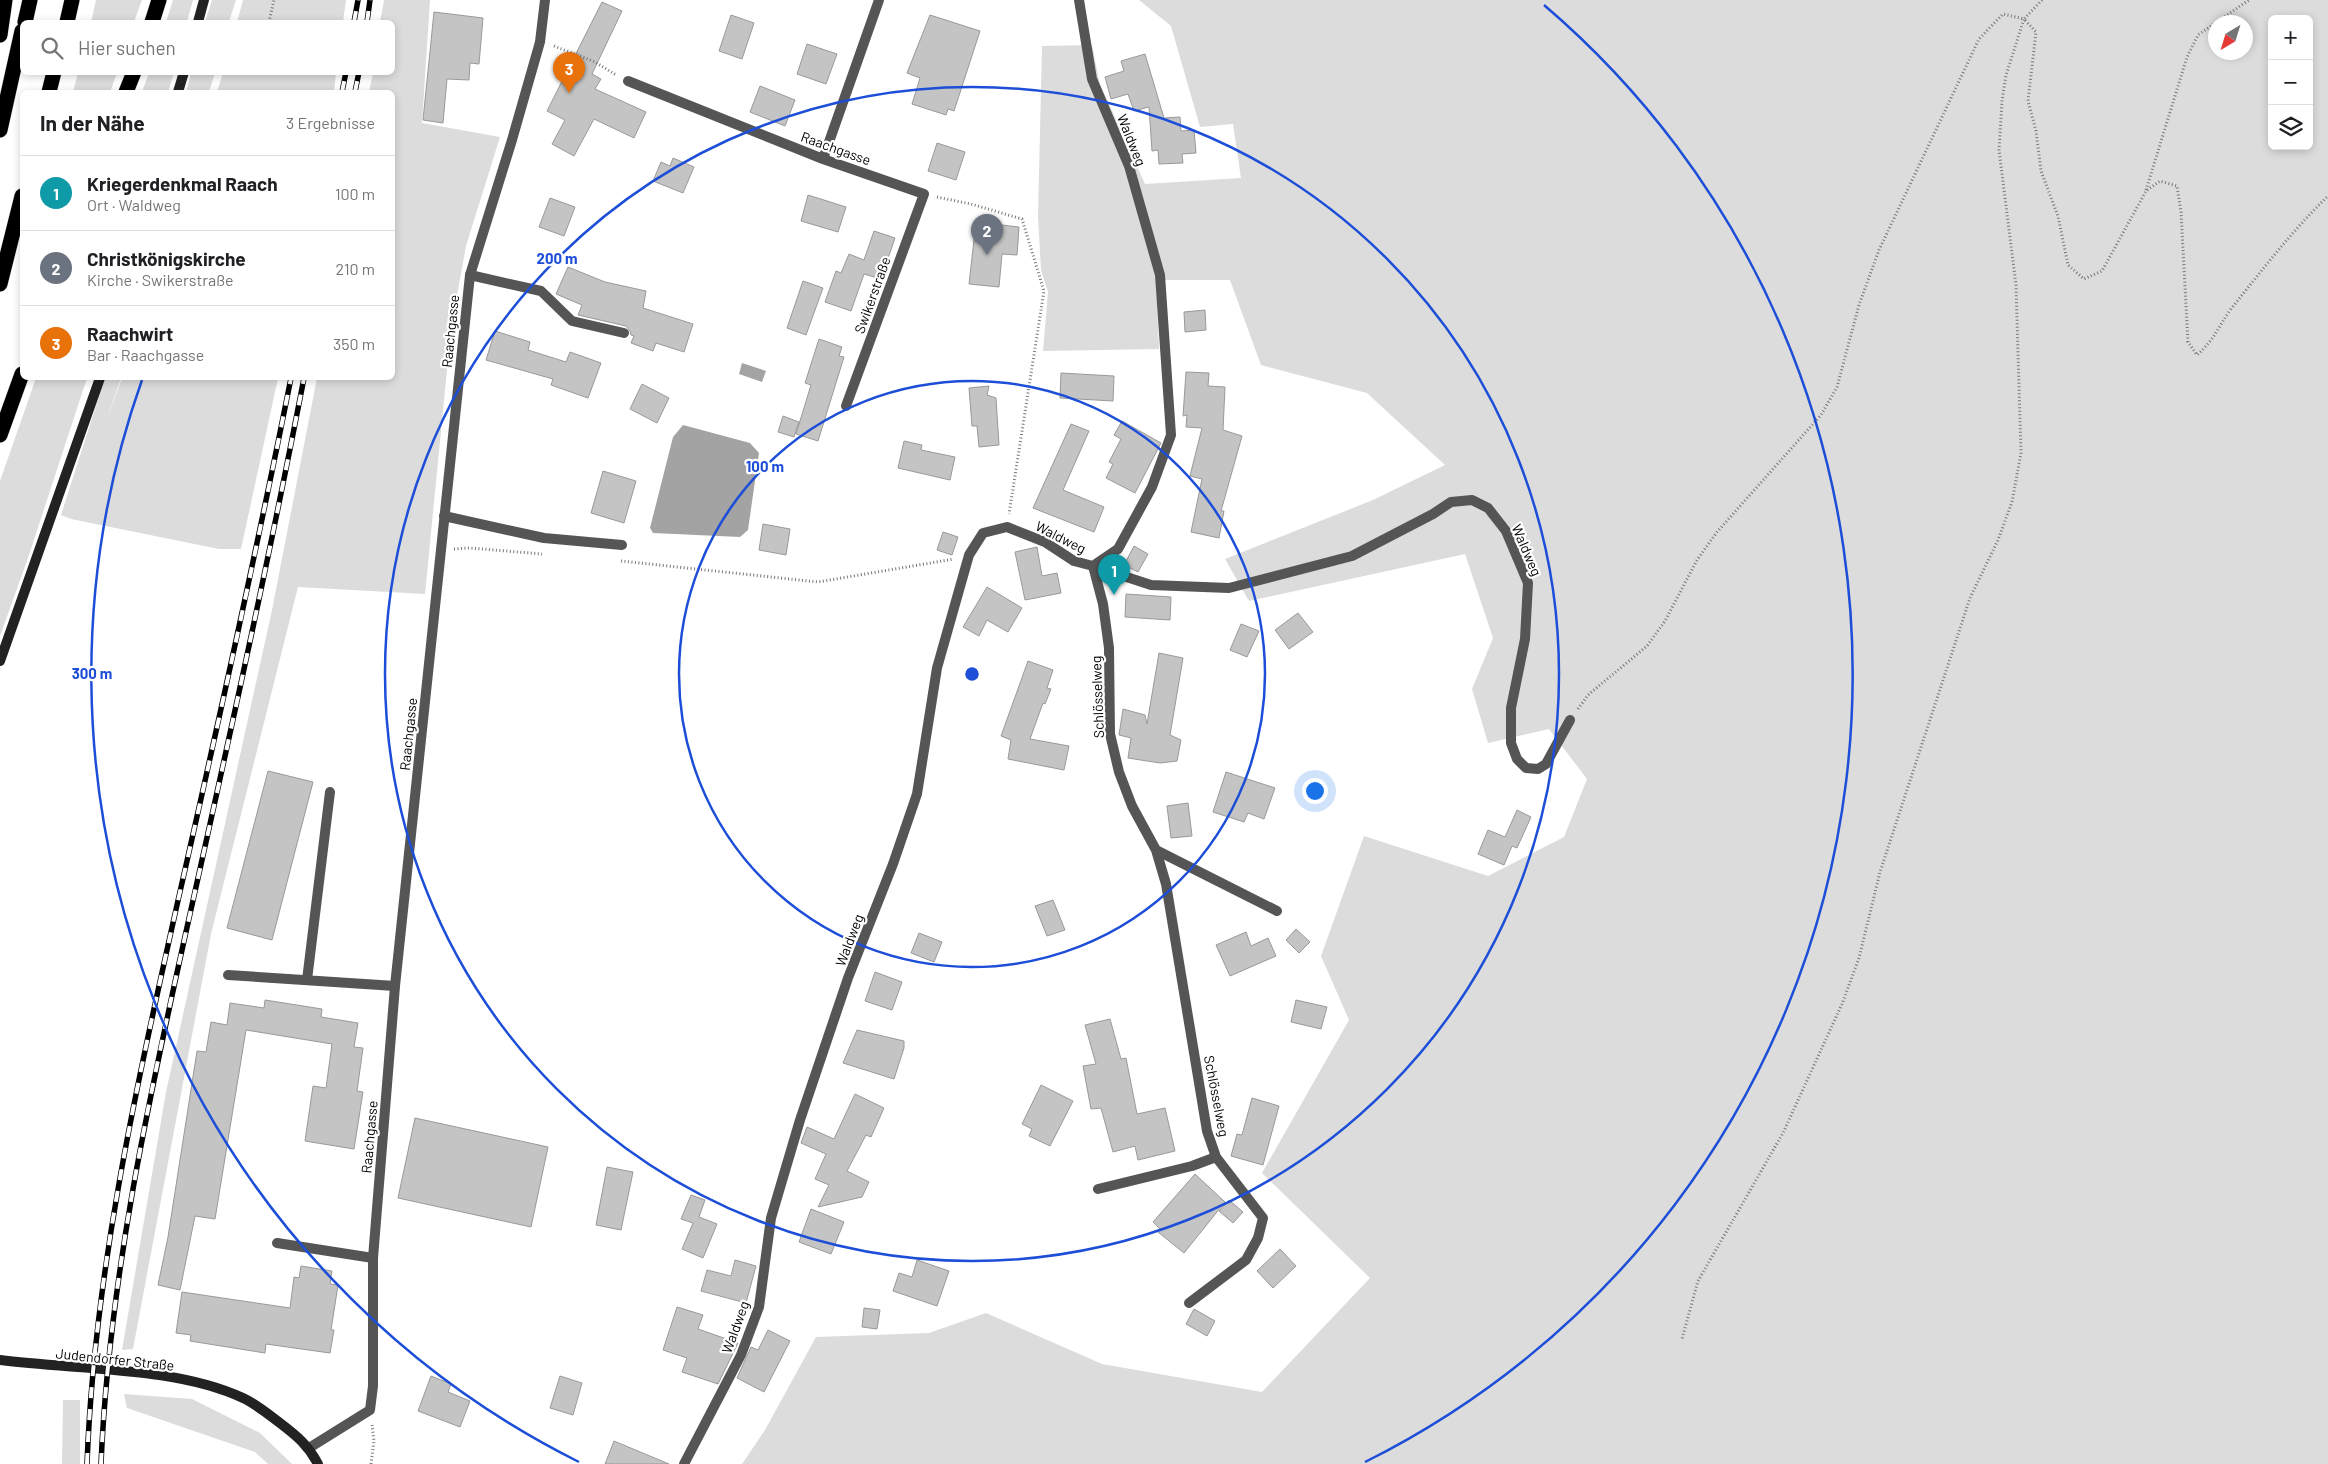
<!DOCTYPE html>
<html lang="de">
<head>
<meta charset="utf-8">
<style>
  body { margin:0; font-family:Barlow,sans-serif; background:#f2f2f2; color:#202124 }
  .controls { position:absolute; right:15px; top:15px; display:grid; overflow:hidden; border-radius:8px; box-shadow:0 2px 8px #0003 }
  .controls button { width:45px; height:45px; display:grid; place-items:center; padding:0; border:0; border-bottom:1px solid #e0e0e0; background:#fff; color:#202124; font:25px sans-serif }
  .compass { position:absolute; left:2208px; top:15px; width:45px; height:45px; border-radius:50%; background:#fff; box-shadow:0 2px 8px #0003; rotate:218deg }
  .you { position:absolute; left:1314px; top:790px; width:18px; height:18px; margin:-12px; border:4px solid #fff; border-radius:50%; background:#1a73e8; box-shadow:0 0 0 8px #1a73e833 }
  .badge { display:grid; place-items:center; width:32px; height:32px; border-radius:50%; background:#7c3aed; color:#fff; font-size:16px; font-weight:700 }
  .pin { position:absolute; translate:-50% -41px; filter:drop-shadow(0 1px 2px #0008) }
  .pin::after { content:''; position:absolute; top:26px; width:18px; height:15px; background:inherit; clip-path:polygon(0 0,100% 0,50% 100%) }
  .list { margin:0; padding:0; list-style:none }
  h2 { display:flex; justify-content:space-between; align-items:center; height:65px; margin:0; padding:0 20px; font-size:21px }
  h2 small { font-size:16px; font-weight:400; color:#757577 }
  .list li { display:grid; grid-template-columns:32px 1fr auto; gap:15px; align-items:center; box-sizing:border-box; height:75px; padding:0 20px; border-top:1px solid #e0e0e0 }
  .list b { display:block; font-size:19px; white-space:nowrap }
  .list p { margin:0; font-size:16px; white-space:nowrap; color:#757577 }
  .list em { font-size:16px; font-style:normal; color:#757577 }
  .icon { flex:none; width:28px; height:28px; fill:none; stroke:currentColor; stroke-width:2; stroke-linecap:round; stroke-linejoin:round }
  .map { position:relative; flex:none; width:2328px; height:1464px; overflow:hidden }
  .search { position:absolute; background:#fff; box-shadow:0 2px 8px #0003; left:20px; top:20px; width:375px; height:55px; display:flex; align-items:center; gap:12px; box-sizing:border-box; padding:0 18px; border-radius:8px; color:#757577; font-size:19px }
  .panel { position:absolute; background:#fff; box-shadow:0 2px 8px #0003; left:20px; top:90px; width:375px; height:290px; border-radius:8px }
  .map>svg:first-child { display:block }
  .green { fill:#dcdcdc; fill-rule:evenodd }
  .water { fill:#a3a3a3 }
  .building { fill:#c4c4c4; stroke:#999 }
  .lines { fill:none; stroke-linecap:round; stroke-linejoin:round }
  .motorway-casing { stroke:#dbdbdb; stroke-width:16 }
  .path { stroke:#777; stroke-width:3; stroke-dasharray:1 2.5; stroke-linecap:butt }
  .service { stroke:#555; stroke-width:10 }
  .minor { stroke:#555; stroke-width:10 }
  .secondary { stroke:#222; stroke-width:10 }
  .motorway { stroke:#000; stroke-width:15 }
  .rail-casing { stroke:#000; stroke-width:5.5 }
  .rail { stroke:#fff; stroke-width:4; stroke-dasharray:11; stroke-linecap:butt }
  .ring { fill:none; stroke:#1d4ed8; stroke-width:2.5 }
  .labels { text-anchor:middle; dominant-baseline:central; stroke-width:4.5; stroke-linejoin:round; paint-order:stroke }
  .street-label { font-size:14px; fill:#000; stroke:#fff }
  .centre { fill:#1d4ed8; stroke:#fff; stroke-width:2.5 }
  .ring-label { font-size:15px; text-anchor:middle; font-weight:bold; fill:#1d4ed8; stroke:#fff; stroke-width:4.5; stroke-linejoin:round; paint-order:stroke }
</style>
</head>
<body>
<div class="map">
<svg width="2328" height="1464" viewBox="0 0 2328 1464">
  <rect width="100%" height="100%" fill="#fff"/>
  <!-- green -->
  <path class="green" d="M96 0H142L134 22H91Z
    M173 0H193L187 22H166Z
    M212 0H236L229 22H205Z
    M243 0H346L343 22H237Z
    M384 0H430L422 123 500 137 466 246 451 329 425 594 298 587 211 934 133 1349 122 1350 166 1092 272 610 317 378H392V92H369L373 73 392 72V22H380Z
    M1139 0H2328V1464H742L765 1430 816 1337 929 1333 986 1313 1102 1364 1262 1392 1370 1278 1262 1173 1349 1020 1321 956 1364 836 1488 876 1564 837 1587 779 1549 729 1488 743 1472 689 1493 638 1465 554 1249 601 1225 559 1373 500 1445 465 1367 393 1261 365 1230 280H1156L1159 349 1043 351 1048 292 1041 270 1038 216 1042 46 1092 45 1100 84 1145 184 1241 178 1233 124 1200 127 1171 26ZM2272 19H2309V146H2272ZM2216 22H2246V52H2216Z
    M78 73V72L117 73 110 92H73Z
    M149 73H174L168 92H142Z
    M191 73H215L209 92H186Z
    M223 73V72L336 73 334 92H217Z
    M36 378H87L28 558 0 636V481Z
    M105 378H121L106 421 122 378H278L241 549H219L71 519 61 515Z
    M124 1394 192 1399 260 1433 292 1464H268L255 1452 127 1408Z
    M63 1400H80V1464H62Z"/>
  <!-- water -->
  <path class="water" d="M742 363 766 371 762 382 739 374Z
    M683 425 750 443 759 453 748 530 740 537 653 533 650 528 673 437Z"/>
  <!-- building -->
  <path class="building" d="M602 2 622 11 592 74 601 79 595 89 646 112 634 138 594 119 574 156 552 144 565 120 547 111Z
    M434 12 483 18 479 64 470 63 469 80 447 79 443 123 423 120Z
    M731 15 754 23 742 59 719 51Z
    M930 15 980 31 954 111 948 109 946 115 912 104 920 78 907 73Z
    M807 44 837 54 826 84 797 74Z
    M1145 54 1164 118 1180 117 1181 131 1194 130 1196 153 1182 154 1183 163 1159 164 1158 150 1152 151 1149 107 1134 111 1128 94 1111 99 1105 77 1124 71 1121 61Z
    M760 86 795 100 785 126 750 112Z
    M937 143 965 152 956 180 928 171Z
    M673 158 694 167 683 193 653 181 661 162 670 166Z
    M808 195 846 207 838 232 801 221Z
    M550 198 575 207 564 236 539 227Z
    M976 222 1019 227 1017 255 1002 254 999 287 969 284Z
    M874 231 895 238 881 279 864 274 851 311 825 302 836 271 841 273 849 254 864 260Z
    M568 267 605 282 646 291 643 308 693 324 684 352 656 343 653 351 631 343 634 336 631 335 630 331 626 326 578 315 582 305 556 294Z
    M803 281 823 288 806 335 787 328Z
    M1205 310 1206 330 1185 332 1184 312Z
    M495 331 530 342 528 350 566 362 570 352 601 363 588 398 551 385 553 379 486 360Z
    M819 339 842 347 839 356 844 357 818 441 796 434 811 385 805 383Z
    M1186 372 1209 373 1208 386 1225 387 1223 430 1242 436 1221 511H1224L1219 538 1191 532 1202 479 1190 476 1202 428 1186 427 1187 415 1183 416Z
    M1061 373 1114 376 1113 401 1060 398Z
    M642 384 669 398 657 423 630 409Z
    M989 386 987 395 996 398 999 445 979 447 977 426H972L969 388Z
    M783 416 799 422 794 437 778 432Z
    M1122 421 1161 443 1135 493 1106 478 1113 464 1109 462 1121 439 1114 435Z
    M1071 424 1089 431 1063 490 1104 507 1094 532 1033 508Z
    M904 441 922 445 921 450 955 457 950 480 898 468Z
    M603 471 636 481 624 523 591 513Z
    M763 524 790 529 786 555 759 550Z
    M943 532 958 537 952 555 937 550Z
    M1134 546 1148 554 1138 572 1124 565Z
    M1037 547 1042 576 1057 573 1061 593 1025 600 1015 552Z
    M987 587 1022 608 1008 632 987 620 979 636 963 627Z
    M1126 594 1171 597 1170 620 1125 617Z
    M1298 613 1313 632 1289 649 1275 630Z
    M1241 624 1259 631 1247 657 1230 650Z
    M1159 653 1183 658 1170 735 1181 740 1177 761 1160 763 1128 758 1131 738 1119 735 1123 709 1145 715 1147 724Z
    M1028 661 1053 670 1047 688 1051 689 1045 704 1043 703 1030 739 1069 746 1064 770 1008 759 1011 740 1001 736Z
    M268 771 313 782 272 940 227 928Z
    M1226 772 1275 788 1264 819 1248 813 1244 822 1213 812Z
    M1188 803 1192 836 1171 838 1167 806Z
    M1517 810 1531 817 1517 848 1512 846 1504 865 1478 854 1488 830 1505 837Z
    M1053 900 1065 930 1047 936 1035 906Z
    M1296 929 1310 942 1299 953 1286 940Z
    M1246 932 1251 946 1268 938 1276 956 1230 976 1216 945Z
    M919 933 942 942 934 962 911 953Z
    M875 972 902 982 892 1010 865 1001Z
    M265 1000 322 1009 321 1017 358 1023 354 1047 363 1048 357 1091 363 1092 354 1149 305 1141 313 1086 326 1088 332 1044 246 1030 215 1219 195 1216 180 1290 158 1285 168 1237 197 1051 206 1052 211 1022 227 1025 230 1003 264 1008Z
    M1296 1000 1327 1007 1321 1029 1291 1022Z
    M1110 1019 1121 1059 1126 1058 1137 1114 1165 1108 1175 1151 1138 1160 1135 1146 1113 1152 1101 1108 1091 1109 1083 1066 1096 1064 1085 1025Z
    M857 1030 904 1041V1048L894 1079 843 1063Z
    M1041 1085 1073 1101 1050 1146 1029 1136 1032 1129 1022 1124Z
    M855 1094 884 1108 871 1137 866 1135 847 1171 869 1182 862 1197 818 1207 829 1185 815 1179 826 1154 801 1143 807 1127 834 1139Z
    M1252 1098 1279 1106 1263 1165 1231 1156 1237 1134 1242 1135Z
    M415 1118 548 1147 531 1227 398 1198Z
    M607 1167 633 1172 621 1230 596 1225Z
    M1195 1174 1225 1202 1184 1253 1158 1232 1160 1229 1153 1222Z
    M691 1195 705 1200 699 1217 717 1224 703 1258 682 1249 693 1223 681 1219Z
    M1229 1200 1243 1212 1233 1223 1219 1211Z
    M811 1209 844 1222 831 1254 799 1242Z
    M1280 1249 1296 1266 1273 1288 1257 1271Z
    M735 1260 756 1266 746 1303 701 1291 707 1270 731 1276Z
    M917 1260 949 1271 937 1306 893 1291 899 1273 912 1277Z
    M301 1266 332 1271 330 1284 338 1285 331 1330H334L330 1353 266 1344 265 1353 190 1341 191 1335 176 1333 182 1292 290 1308 294 1277 299 1278Z
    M677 1307 703 1315 698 1329 738 1343 718 1384 682 1372 687 1358 663 1350Z
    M864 1308 880 1310 877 1329 862 1327Z
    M1194 1309 1215 1321 1207 1336 1186 1324Z
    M768 1330 790 1341 764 1392 737 1378 751 1347 758 1350Z
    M431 1376 451 1384 448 1392 470 1401 460 1427 418 1411Z
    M560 1376 582 1383 573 1415 550 1408Z
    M614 1441 669 1464H605Z"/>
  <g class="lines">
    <!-- motorway casing -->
    <g class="motorway-casing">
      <path id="motorway" d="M25 22 30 0
        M67 22 72 0
        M152 22 159 0
        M0 35 5 0
        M49 92 54 72
        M126 92 134 72
        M0 130 22 31
        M0 284 22 196
        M0 435 22 374"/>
    </g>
    <!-- path -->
    <path class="path" d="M2042 0 2024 19 2036 32 2028 101 2036 131 2041 171 2058 216 2068 265 2084 279 2102 271 2146 191 2160 181 2177 186 2181 212 2188 342 2197 355C2215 339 2218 327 2231 309 2262 270 2292 231 2328 196
      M269 22 274 0
      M554 46 595 62 616 75
      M2146 190 2187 57 2198 35 2249 0
      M937 197 971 204 1022 219 1044 291 1009 514
      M454 549 470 548 542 554
      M621 561 818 582 954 559
      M1578 709 1588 695 1647 646 1665 621 1697 560 1717 532 1821 415 1837 387 1859 305 1879 250 1979 39 2003 14 2024 19 2006 75 2002 101 1999 150 2016 285 2021 453 2012 502 1998 540 1970 598 1880 872 1859 958 1842 1004 1783 1133 1698 1281 1682 1339
      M371 1464 374 1441 372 1425"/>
    <!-- service -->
    <path class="service" d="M470 275 541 291 572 321 624 333
      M444 516 544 538 622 545
      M1093 566 1103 604 1109 648 1110 734 1119 772 1132 806 1156 850 1166 884 1207 1131 1216 1157 1263 1218 1258 1238 1246 1260 1189 1303
      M1093 566 1151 585 1229 588 1352 556 1433 514 1451 502 1472 500 1488 508 1506 531 1528 583 1525 639 1511 708V743L1517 759 1526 768 1538 769 1546 764 1570 720
      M1156 850 1277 911
      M228 975 395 986
      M307 980 330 792
      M1098 1189 1192 1166 1216 1157
      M277 1243 373 1258"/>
    <!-- minor -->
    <path class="minor" d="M628 81 823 159 924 194 846 406
      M823 159 879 0
      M309 1448 370 1410 373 1386V1258L395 986 470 275 512 140 540 42 545 0
      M684 1464 741 1355 759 1307 771 1218 800 1120 848 978 893 864 917 794 937 668 969 555 983 533 1007 527 1045 542 1074 561 1093 566 1118 549 1152 487 1171 435 1160 275 1129 166 1092 79 1079 0"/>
    <!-- secondary -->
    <path class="secondary" d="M198 22 204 0
      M178 92 184 72
      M0 661 100 378
      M0 1360C75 1370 175 1366 243 1398 256 1404 268 1414 280 1423 297 1436 308 1445 318 1464"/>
    <!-- motorway -->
    <use href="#motorway" class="motorway"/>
    <!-- rail casing -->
    <g class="rail-casing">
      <path id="rail" d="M354 22 358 0
        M367 22 370 0
        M342 92 346 72
        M355 92 359 72
        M87 1464C94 1274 136 1089 177 905 217 729 256 554 291 378
        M101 1464C109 1275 151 1089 192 905 231 730 270 554 304 378"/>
    </g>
    <!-- rail -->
    <use href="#rail" class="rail"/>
  </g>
  <!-- distance rings -->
  <g class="ring">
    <circle cx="972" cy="674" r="293"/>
    <circle cx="972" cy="674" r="587"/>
    <path d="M579 1462A880 880 0 0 1 142 380M1544 5A880 880 0 0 1 1365 1462"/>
  </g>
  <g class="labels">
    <!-- street labels -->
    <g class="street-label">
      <text transform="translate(1132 140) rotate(68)">Waldweg</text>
      <text transform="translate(836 148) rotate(20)">Raachgasse</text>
      <text transform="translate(872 295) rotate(-70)">Swikerstraße</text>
      <text transform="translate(450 331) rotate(-84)">Raachgasse</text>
      <text transform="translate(1061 537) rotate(27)">Waldweg</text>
      <text transform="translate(1527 550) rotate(67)">Waldweg</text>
      <text transform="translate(1097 697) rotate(-92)">Schlösselweg</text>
      <text transform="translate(408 734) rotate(-84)">Raachgasse</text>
      <text transform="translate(849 940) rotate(-69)">Waldweg</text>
      <text transform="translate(1217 1096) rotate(79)">Schlösselweg</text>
      <text transform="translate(369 1137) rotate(-85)">Raachgasse</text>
      <text transform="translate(735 1327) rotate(-70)">Waldweg</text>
      <text transform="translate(115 1359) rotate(6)">Judendorfer Straße</text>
    </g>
  </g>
  <circle cx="972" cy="674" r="8" class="centre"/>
  <g class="ring-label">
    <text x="557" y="264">200 m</text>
    <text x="765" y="472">100 m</text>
    <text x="92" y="679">300 m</text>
  </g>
</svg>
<div class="controls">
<button>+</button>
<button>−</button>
<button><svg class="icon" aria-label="layers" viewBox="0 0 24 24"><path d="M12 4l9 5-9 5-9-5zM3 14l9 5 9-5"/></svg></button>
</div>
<svg class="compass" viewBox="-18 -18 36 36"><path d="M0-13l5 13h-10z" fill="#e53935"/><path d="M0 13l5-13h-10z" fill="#757577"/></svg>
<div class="you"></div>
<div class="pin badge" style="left:1114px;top:595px;background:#0f9aa8">1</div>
<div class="pin badge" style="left:987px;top:255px;background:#6b7280">2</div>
<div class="pin badge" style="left:569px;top:93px;background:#e8710a">3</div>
<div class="search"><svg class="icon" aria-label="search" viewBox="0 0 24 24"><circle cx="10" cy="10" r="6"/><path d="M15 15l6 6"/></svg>Hier suchen</div>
<section class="panel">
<h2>In der Nähe<small>3 Ergebnisse</small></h2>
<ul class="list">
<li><span class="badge" style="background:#0f9aa8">1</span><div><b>Kriegerdenkmal Raach</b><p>Ort · Waldweg</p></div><em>100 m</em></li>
<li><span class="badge" style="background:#6b7280">2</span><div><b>Christkönigskirche</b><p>Kirche · Swikerstraße</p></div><em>210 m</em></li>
<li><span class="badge" style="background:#e8710a">3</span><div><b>Raachwirt</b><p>Bar · Raachgasse</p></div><em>350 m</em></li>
</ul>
</section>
</div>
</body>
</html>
